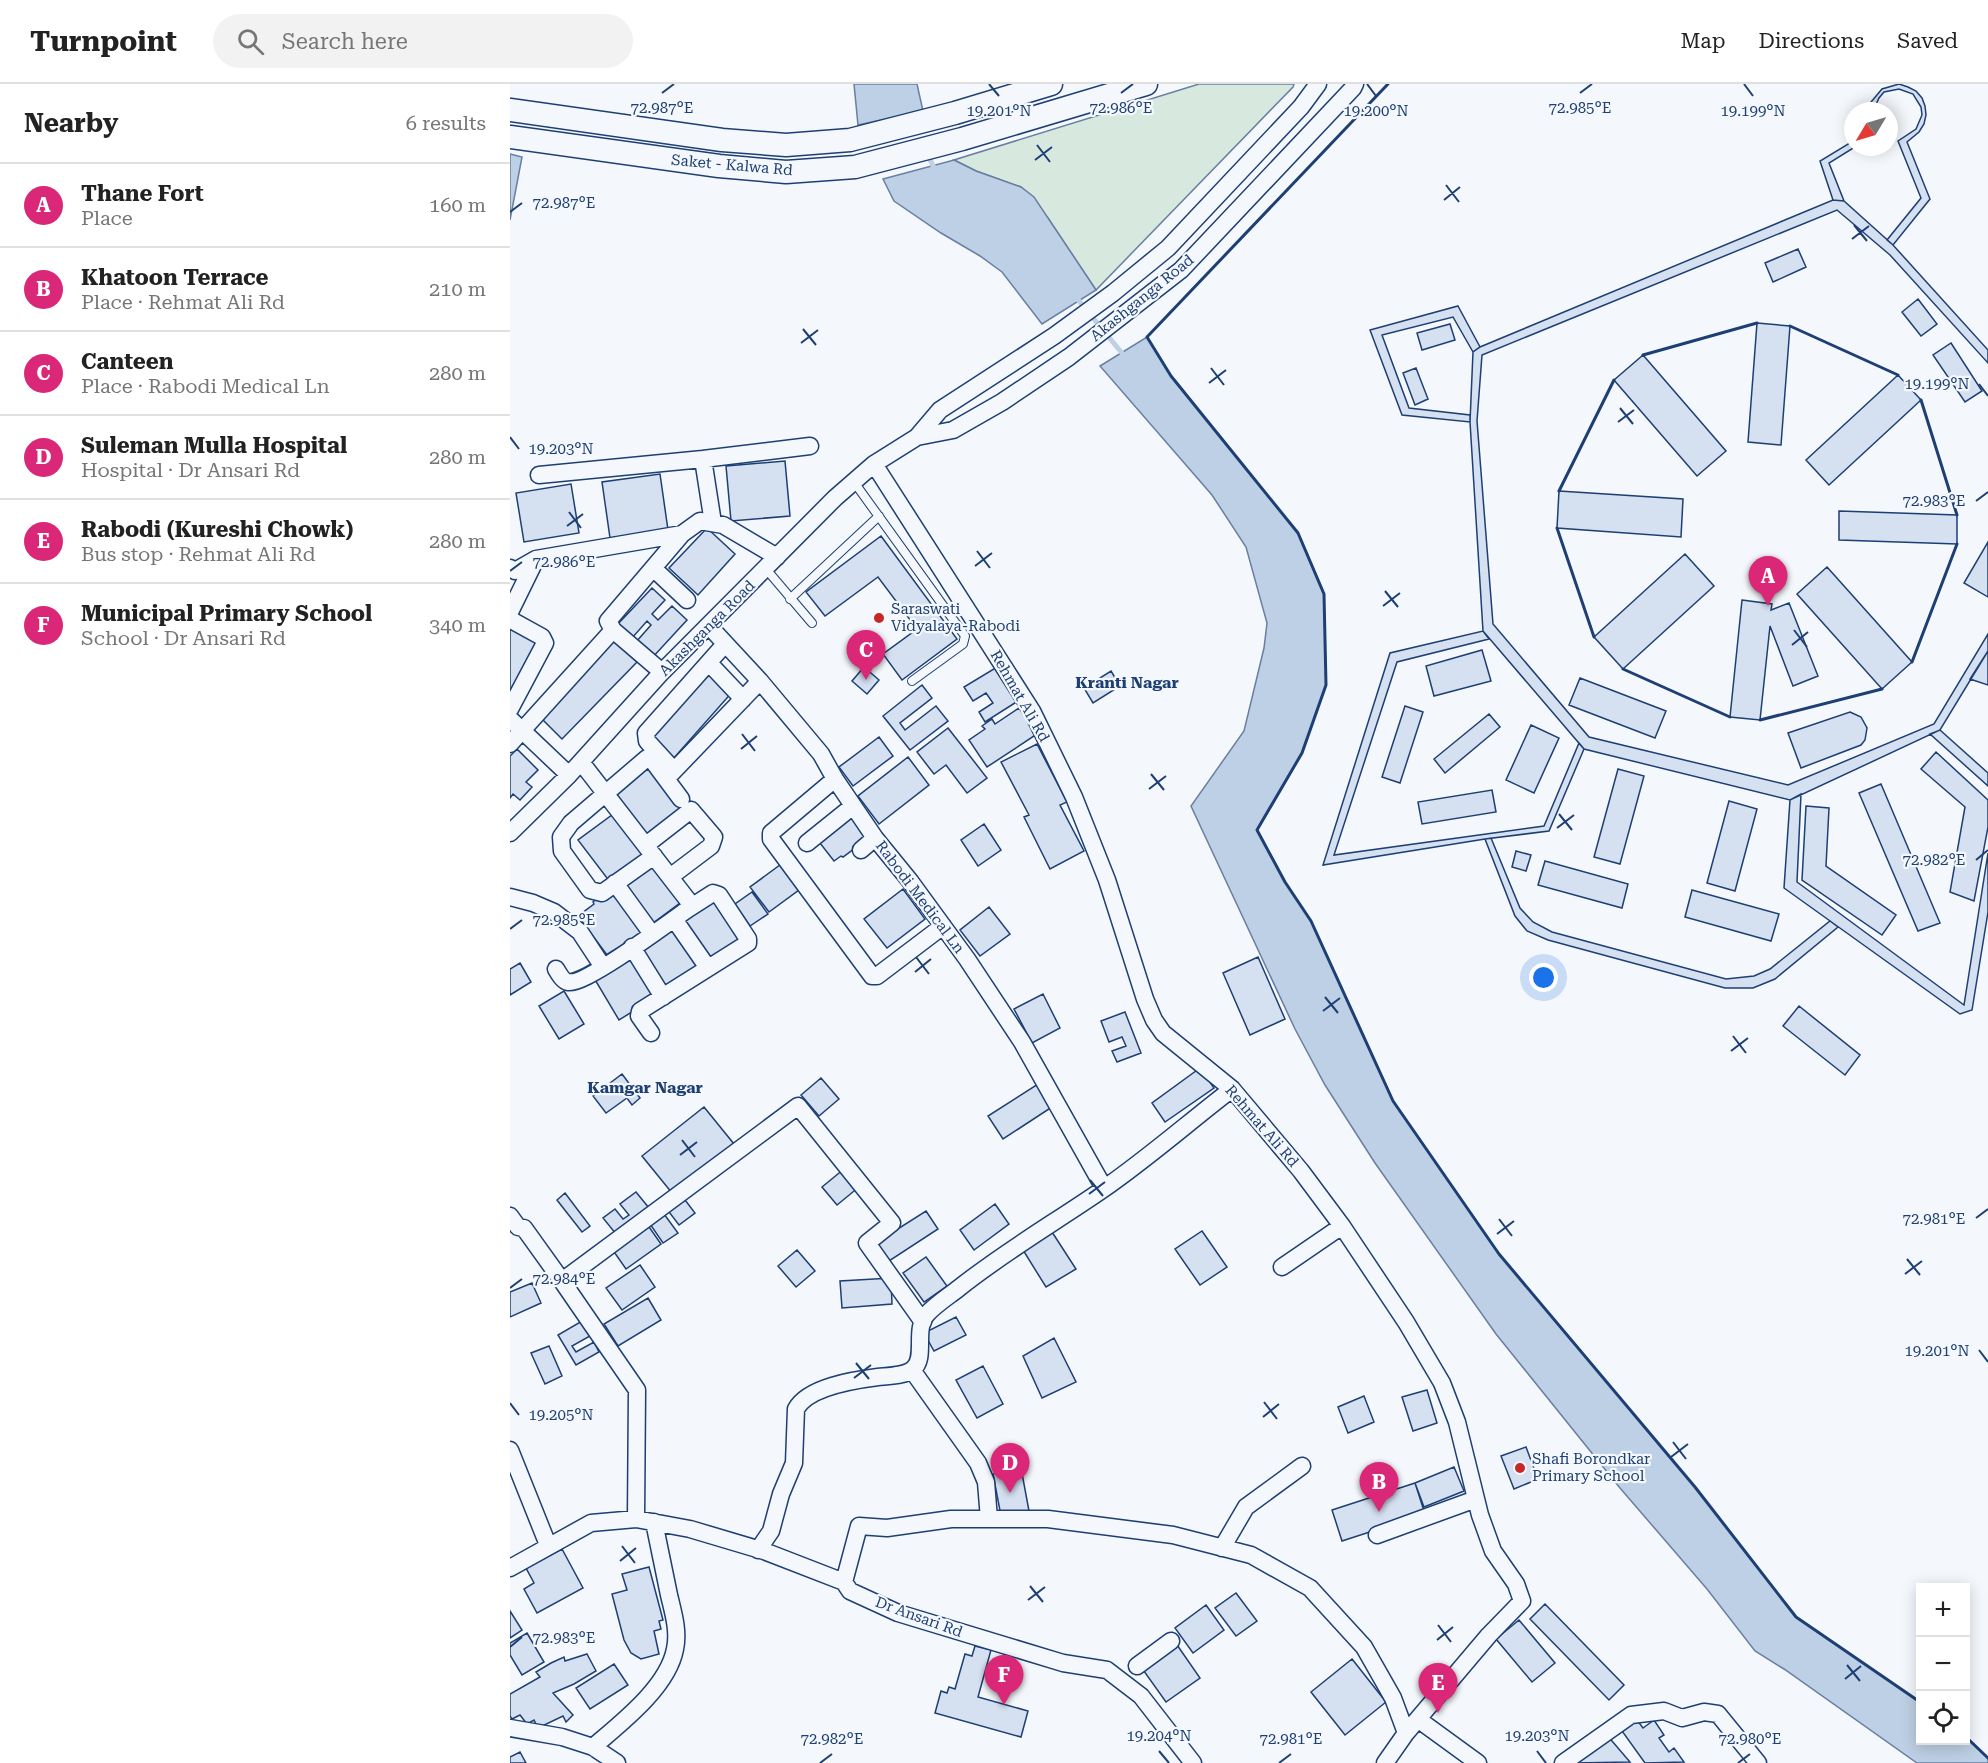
<!DOCTYPE html>
<html lang="en">
<head>
<meta charset="utf-8">
<style>
  body { margin:0; font-family:"Roboto Serif",serif; background:#f2f2f2; color:#222 }
  .controls { position:absolute; right:18px; bottom:18px; display:grid; overflow:hidden; border-radius:0px; box-shadow:0 3px 15px #0003 }
  .controls button { width:54px; height:54px; display:grid; place-items:center; padding:0; border:0; border-bottom:2px solid #e0e0e0; background:#fff; color:#222; font:30px sans-serif }
  .compass { position:absolute; left:1334px; top:18px; width:54px; height:54px; border-radius:50%; background:#fff; box-shadow:0 3px 15px #0003; rotate:232deg }
  .you { position:absolute; left:1034px; top:894px; width:21px; height:21px; margin:-15px; border:4px solid #fff; border-radius:50%; background:#1a73e8; box-shadow:0 0 0 9px #1a73e833 }
  .badge { display:grid; place-items:center; width:39px; height:39px; border-radius:50%; background:#db2777; color:#fff; font-size:20px; font-weight:700 }
  .pin { position:absolute; translate:-50% -50px; filter:drop-shadow(0 2px 3px #0008) }
  .pin::after { content:''; position:absolute; top:32px; width:21px; height:18px; background:inherit; clip-path:polygon(0 0,100% 0,50% 100%) }
  .list { margin:0; padding:0; list-style:none }
  h2 { display:flex; justify-content:space-between; align-items:center; height:78px; margin:0; padding:0 24px; font-size:26px }
  h2 small { font-size:20px; font-weight:400; color:#767676 }
  .list li { display:grid; grid-template-columns:39px 1fr auto; gap:18px; align-items:center; box-sizing:border-box; height:84px; padding:0 24px; border-top:2px solid #e0e0e0 }
  .list b { display:block; font-size:22px; white-space:nowrap }
  .list p { margin:0; font-size:20px; white-space:nowrap; color:#767676 }
  .list em { font-size:20px; font-style:normal; color:#767676 }
  .icon { flex:none; width:33px; height:33px; fill:none; stroke:currentColor; stroke-width:2; stroke-linecap:round; stroke-linejoin:round }
  .map { position:relative; flex:none; width:1478px; height:1679px; overflow:hidden }
  header { display:flex; align-items:center; gap:36px; box-sizing:border-box; height:84px; padding:0 30px; background:#fff; border-bottom:2px solid #e0e0e0 }
  header strong { font-size:28px }
  nav { display:flex; gap:33px; margin-inline-start:auto; font-size:21px }
  .search { width:420px; height:54px; background:#f2f2f2; display:flex; align-items:center; gap:15px; box-sizing:border-box; padding:0 21px; border-radius:33px; color:#767676; font-size:22px }
  main { display:flex }
  aside { flex:1; background:#fff }
  .map>svg:first-child { display:block }
  .green { fill:#d7e8df; stroke:#687fa3; stroke-width:1.5 }
  .water { fill:#bed0e5; stroke:#687fa3; stroke-width:1.5 }
  .lines { fill:none; stroke-linecap:round; stroke-linejoin:round }
  .stream { stroke:#bed0e5; stroke-width:5 }
  .building { fill:#d5e0f0; stroke:#1d3f73; stroke-width:1.5 }
  .lane-casing { stroke:#1d3f73; stroke-width:10 }
  .street-casing { stroke:#1d3f73; stroke-width:19 }
  .secondary-casing { stroke:#1d3f73; stroke-width:25 }
  .lane { stroke:#f4f7fb; stroke-width:8 }
  .street { stroke:#f4f7fb; stroke-width:16 }
  .secondary { stroke:#f4f7fb; stroke-width:22 }
  .wall { stroke:#1d3f73; stroke-width:3 }
  .ticks { fill:none; stroke:#1d3f73; stroke-width:2 }
  .poi-dot { fill:#c62828; stroke:#f4f7fb; stroke-width:2 }
  .labels { text-anchor:middle; dominant-baseline:central; stroke-width:4.5; stroke-linejoin:round; paint-order:stroke }
  .street-label { font-size:15px; fill:#1d3f73; stroke:#f4f7fb }
  .poi-label { font-size:15px; fill:#1d3f73; stroke:#f4f7fb; text-anchor:start }
  .neighbourhood-label { font-size:16px; font-weight:bold; fill:#1d3f73; stroke:#f4f7fb }
  .ticks-label { font-size:15px; text-anchor:middle; fill:#1d3f73; stroke:#f4f7fb; stroke-width:4.5; stroke-linejoin:round; paint-order:stroke }
</style>
</head>
<body>
<header>
<strong>Turnpoint</strong>
<div class="search"><svg class="icon" aria-label="search" viewBox="0 0 24 24"><circle cx="10" cy="10" r="6"/><path d="M15 15l6 6"/></svg>Search here</div>
<nav><a>Map</a><a>Directions</a><a>Saved</a></nav>
</header>
<main>
<aside>
<h2>Nearby<small>6 results</small></h2>
<ul class="list">
<li><span class="badge">A</span><div><b>Thane Fort</b><p>Place</p></div><em>160 m</em></li>
<li><span class="badge">B</span><div><b>Khatoon Terrace</b><p>Place · Rehmat Ali Rd</p></div><em>210 m</em></li>
<li><span class="badge">C</span><div><b>Canteen</b><p>Place · Rabodi Medical Ln</p></div><em>280 m</em></li>
<li><span class="badge">D</span><div><b>Suleman Mulla Hospital</b><p>Hospital · Dr Ansari Rd</p></div><em>280 m</em></li>
<li><span class="badge">E</span><div><b>Rabodi (Kureshi Chowk)</b><p>Bus stop · Rehmat Ali Rd</p></div><em>280 m</em></li>
<li><span class="badge">F</span><div><b>Municipal Primary School</b><p>School · Dr Ansari Rd</p></div><em>340 m</em></li>
</ul>
</aside>
<div class="map">
<svg width="1478" height="1679" viewBox="0 0 1478 1679">
  <rect width="100%" height="100%" fill="#f4f7fb"/>
  <!-- green -->
  <path class="green" d="M689 0H784L783 3 586 206 538 134 511 103 466 87 444 76Z"/>
  <!-- water -->
  <path class="water" d="M344 0H407L413 27 348 41Z
    M0 70 12 73 0 136Z
    M444 76 466 87 511 103 524 113 586 206 532 240 492 188 470 172 431 149 384 117 373 95Z
    M637 253 661 292 788 449 814 510 816 601 792 669 747 746 775 798 801 837 883 1017 989 1170 1185 1403 1286 1533 1410 1618V1656H1456V1653L1478 1674V1679H1407L1274 1585 1245 1567 1197 1505 1110 1404 986 1250 865 1079 815 1001 785 945 681 722 734 647 754 564 757 539 736 463 702 411 590 282Z"/>
  <g class="lines">
    <!-- stream -->
    <path class="stream" d="M417 69 426 88
      M565 212 616 274"/>
  </g>
  <!-- building -->
  <path class="building" d="M1389 0 1398 3 1406 7 1412 14 1415 22 1416 31 1414 40 1409 48 1397 58 1420 115 1383 161 1377 156 1411 114 1388 57 1406 45 1412 31 1411 23 1403 10 1389 5 1374 8 1369 14 1363 27H1359L1361 18 1372 5Z
    M1343 57V63H1345L1319 79 1334 117 1323 116 1310 77Z
    M1323 116 1334 117 1383 161 1478 266V279L1380 171 1327 126 972 271 967 337 983 540 1079 653 1278 701 1424 640 1478 550V567L1430 646 1280 716 1074 665 973 547 960 338 963 268 970 263Z
    M1288 165 1296 183 1263 198 1255 179Z
    M1408 215 1427 240 1411 252 1392 228Z
    M948 222 970 263 963 268 943 233 872 251 899 324 960 331V338L892 331 860 246Z
    M1247 239 1280 242 1271 361 1238 358Z
    M940 240 945 256 912 266 907 249Z
    M1441 259 1472 307 1455 318 1423 271Z
    M1133 271 1216 367 1187 392 1104 296Z
    M906 284 918 315 905 321 893 289Z
    M1388 291 1411 316 1319 401 1296 376Z
    M275 377 280 432 221 437 216 382Z
    M150 390 158 446 100 454 92 398Z
    M61 400 69 449 14 458 6 409Z
    M1049 407 1173 415 1171 453 1047 444Z
    M1329 427 1447 431V460L1329 456Z
    M197 444 225 470 188 511 159 484Z
    M371 452 447 555 392 596 373 570 407 545 368 493 315 532 296 508Z
    M1478 458V513L1454 499Z
    M1175 470 1204 502 1113 585 1084 553Z
    M1317 483 1402 578 1372 605 1287 510Z
    M142 504 155 516 142 530 148 536 162 522 177 536 142 574 126 558 141 541 137 537 122 554 107 541Z
    M1232 516 1262 520 1261 526 1279 519 1308 592 1283 602 1260 542 1250 636 1220 633Z
    M0 543 30 559 3 609 0 607Z
    M973 547 979 555 887 578 824 771 1034 742 1069 659 1074 665 1039 747 975 755 813 781 880 569Z
    M104 557 127 578 52 655 30 633Z
    M972 566 981 597 924 612 916 582Z
    M1478 567V601L1460 595Z
    M354 583 369 596 357 610 342 597Z
    M487 583 508 617 475 638 469 628 483 619 476 609 463 617 454 603Z
    M205 585 224 606 163 675 139 652Z
    M601 587 610 602 583 619 574 604Z
    M1070 594 1156 627 1145 654 1059 621Z
    M412 601 422 614 390 639 395 646 426 622 438 637 400 666 373 632Z
    M895 622 913 628 890 699 872 693Z
    M509 624 527 650 477 683 459 656 475 645 472 642 482 635 485 640Z
    M1340 628 1351 633 1357 644 1355 656 1351 661 1291 684 1278 649Z
    M979 630 990 643 935 689 924 675Z
    M1021 641 1049 654 1024 709 996 696Z
    M438 644 477 694 457 709 436 681 424 690 407 668Z
    M1430 646 1478 689V702L1420 650Z
    M369 653 383 672 343 702 329 683Z
    M527 660 557 718 550 721 574 767 540 785 514 733 519 731 491 678Z
    M7 665 28 686 16 698 22 703 10 716 3 710 0 714V672Z
    M1426 668 1478 716V743L1464 817 1440 808 1455 723 1411 685Z
    M398 673 419 701 369 740 348 712Z
    M139 679 173 727 136 755 101 707Z
    M1108 685 1134 692 1110 780 1084 773Z
    M1371 700 1430 839 1408 847 1349 709Z
    M982 706 986 728 912 740 908 718Z
    M1291 710 1287 798 1454 921 1478 769V828L1462 926 1450 930 1274 804 1280 716Z
    M1219 717 1247 725 1225 807 1197 799Z
    M1296 722 1319 724 1316 782 1386 831 1372 851 1292 796Z
    M106 728 138 770 100 798 68 756Z
    M342 728 361 752 333 773 331 772 324 777 306 754Z
    M474 740 491 766 468 782 451 756Z
    M981 754 1010 824 1023 838 1042 848 1216 895 1244 892 1260 885 1320 837 1328 843 1265 895 1243 904H1215L1038 856 1017 847 1005 832 975 755Z
    M1006 767 1021 771 1016 787 1002 783Z
    M144 775 174 816 139 842 109 801Z
    M1035 777 1118 800 1112 824 1028 801Z
    M274 778 293 803 259 828 240 803Z
    M107 805 138 847 100 875 68 832 84 820 83 818 93 810Z
    M393 805 415 835 377 864 354 835Z
    M1182 806 1269 830 1261 857 1175 833Z
    M242 808 258 830 240 842 225 820Z
    M205 812 235 855 199 877 170 836Z
    M479 823 500 850 470 872 450 846Z
    M164 842 193 885 155 909 130 869Z
    M123 870 149 911 109 936 84 894Z
    M748 873 775 935 740 951 713 889Z
    M10 879 21 898 0 911V885Z
    M54 907 74 940 49 955 29 922Z
    M533 910 550 944 522 959 504 925Z
    M1289 922 1350 971 1335 991 1273 942Z
    M615 928 631 969 607 978 602 967 616 962 612 953 599 958 591 937Z
    M690 984 704 1004 655 1038 642 1019Z
    M112 990 130 1014 122 1021 117 1014 96 1029 83 1012Z
    M311 994 329 1015 309 1032 291 1011Z
    M528 1000 542 1023 493 1055 478 1032Z
    M194 1023 224 1060 162 1109 132 1072Z
    M334 1085 349 1103 327 1121 312 1103Z
    M126 1108 139 1124 106 1150 93 1134 105 1125 113 1135 119 1131 110 1120Z
    M55 1109 80 1142 72 1148 47 1116Z
    M172 1112 185 1129 169 1141 156 1124Z
    M485 1120 499 1140 464 1166 450 1146Z
    M416 1127 428 1145 376 1179 364 1160Z
    M154 1130 168 1149 153 1159 140 1140Z
    M137 1140 151 1160 116 1185 102 1165Z
    M692 1147 717 1183 690 1201 665 1165Z
    M542 1148 566 1185 536 1203 513 1166Z
    M287 1166 305 1187 286 1203 268 1182Z
    M416 1173 437 1202 414 1218 393 1189Z
    M130 1181 145 1203 112 1226 96 1204Z
    M381 1194 382 1220 332 1224 330 1197Z
    M22 1199 31 1219 0 1233V1208Z
    M138 1214 151 1236 108 1262 94 1240Z
    M446 1233 456 1251 424 1267 414 1249Z
    M72 1237 80 1252 62 1262 66 1268 84 1258 89 1268 66 1281 48 1251Z
    M544 1254 566 1298 532 1314 513 1272Z
    M39 1262 52 1292 35 1300 21 1269Z
    M473 1282 493 1320 467 1334 446 1296Z
    M917 1306 927 1339 903 1347 892 1313Z
    M854 1312 864 1338 838 1349 828 1323Z
    M1016 1363 1028 1395 1004 1405 991 1372Z
    M944 1383 954 1407 914 1423 905 1399Z
    M511 1384 519 1427 491 1432 483 1390Z
    M905 1399 915 1430 832 1457 822 1426Z
    M52 1465 73 1504 27 1529 14 1505 24 1499 16 1484Z
    M139 1483 153 1536 149 1537 151 1545 144 1547 149 1570 131 1575 121 1569 114 1556 102 1510 117 1506 112 1490Z
    M726 1509 747 1537 726 1552 705 1524Z
    M1035 1520 1114 1601 1099 1616 1020 1535Z
    M696 1521 714 1546 683 1569 665 1544Z
    M0 1527 12 1546 0 1554Z
    M1009 1536 1045 1579 1022 1598 986 1555Z
    M17 1549 34 1578 12 1591 0 1571V1559Z
    M665 1558 690 1594 656 1618 631 1583Z
    M465 1562 481 1566 468 1613 518 1627 511 1653 425 1629 431 1607 437 1609 439 1603 445 1605 455 1570 462 1572Z
    M77 1570 86 1587 64 1600 43 1609 63 1631 56 1638 53 1632 28 1644 24 1636 17 1640 10 1631 2 1635 0 1632V1610L30 1593 26 1588 41 1579 54 1573 55 1577Z
    M842 1575 876 1618 835 1651 801 1608Z
    M104 1580 118 1601 80 1625 66 1604Z
    M1127 1636 1133 1644 1144 1636 1154 1651 1149 1654 1159 1668 1164 1664 1174 1678 1135 1679 1112 1647Z
    M1096 1650 1120 1678 1063 1679Z
    M10 1668 16 1679H0V1673Z"/>
  <g class="lines">
    <!-- lane casing -->
    <g class="lane-casing">
      <path id="lane" d="M344 398 455 552 453 560 402 597
        M256 485 302 539
        M280 515 369 432"/>
    </g>
    <!-- street casing -->
    <g class="street-casing">
      <path id="street" d="M407 353 443 346 492 318 559 273 671 186 843 4 845 0
        M193 375 300 362
        M364 380 522 627 564 713 597 796 635 915 644 936 653 949 722 1005 791 1087 832 1142 896 1238 932 1299 947 1338 970 1431 983 1467 1006 1500 1012 1517 979 1551 896 1649 875 1679
        M29 391 193 375 203 439
        M0 484 5 487 26 475 172 450
        M143 484 177 516
        M0 528 26 475
        M0 533 3 537 32 553 35 559 0 625
        M199 542 250 597 311 670 325 695 365 754 400 797 457 875 512 958 594 1104
        M103 546 152 588
        M199 579 233 615
        M0 635 59 691
        M0 660 103 546 98 537 172 450 190 437 213 441 267 473
        M159 681 137 657 136 649 215 560
        M156 695 250 597
        M325 695 261 749V755L362 892H367L433 842
        M0 749 59 691 152 588 325 414 364 380 407 353 430 326 544 252 603 209 658 164 791 23 808 0
        M297 759 343 722
        M136 761 181 726 204 753 201 762 160 793
        M351 766 365 754
        M144 772 92 809 80 806 52 767 51 753 61 739 137 674 142 676 171 715
        M105 799 142 850
        M0 813 23 819 44 828 70 848 93 883
        M164 835 198 884
        M122 863 153 913
        M46 885C49 890 53 897 58 898 74 902 161 837 178 825L180 819 71 678
        M141 949 129 932 130 927 238 859V855L209 811 203 809 178 825
        M0 1132 8 1143 14 1144 52 1197
        M772 1183 832 1142
        M402 1286 468 1379 476 1398 479 1435
        M0 1366 38 1461
        M126 1435 127 1306 52 1197 288 1022 382 1139 357 1159 413 1238
        M867 1451 966 1415
        M712 1464 736 1423 792 1382
        M248 1466 261 1447 271 1410 284 1379 286 1325C298 1303 344 1296 368 1293 378 1292 395 1292 403 1285 417 1274 403 1245 417 1230 426 1220 439 1212 449 1204 494 1168 544 1139 592 1106 637 1075 679 1038 722 1005
        M0 1484 81 1439 126 1435 180 1445 254 1467 334 1498 340 1507 388 1529 553 1579 597 1586 631 1612 683 1679
        M334 1498 349 1442 377 1444 441 1435H538L663 1451 741 1471 800 1504 854 1563 883 1614 896 1649
        M627 1582 661 1557
        M909 1636 968 1679
        M0 1644 52 1653 83 1663 107 1679
        M83 1663C111 1639 158 1603 165 1565 169 1547 163 1528 159 1511 154 1487 149 1462 144 1438
        M1053 1679 1121 1631 1154 1627 1172 1634 1194 1628 1208 1630 1248 1679"/>
    </g>
    <!-- secondary casing -->
    <g class="secondary-casing">
      <path id="secondary" d="M0 26 212 56 276 61 340 56 445 29 541 0
        M0 53 209 82 276 88 345 83 452 55 636 0"/>
    </g>
    <!-- lane -->
    <use href="#lane" class="lane"/>
    <!-- street -->
    <use href="#street" class="street"/>
    <!-- secondary -->
    <use href="#secondary" class="secondary"/>
    <!-- wall -->
    <path class="wall" d="M878 0 637 253 661 292 788 449 814 510 816 601 792 669 747 746 775 798 801 837 883 1017 989 1170 1185 1403 1286 1533 1410 1618
      M1280 242 1388 291
      M1133 271 1247 239
      M1411 316 1447 431
      M1049 407 1104 296
      M1047 444 1084 553
      M1402 578 1447 460
      M1113 585 1220 633
      M1250 636 1372 605
      M1456 1653 1478 1674"/>
  </g>
  <!-- ticks -->
  <path class="ticks" d="M479 0 489 12M857 0 866 12M1234 0 1243 12M152 9 164 0M611 9 623 0M1070 9 1082 0M527 61 540 78M525 76 542 63M936 101 949 118M934 116 950 103M0 128 12 119M1344 141 1357 157M1342 155 1359 142M293 245 306 261M291 259 308 246M701 284 714 301M699 299 716 286M1469 300 1478 312M1110 324 1123 340M1108 338 1124 326M0 353 9 365M1466 417 1478 408M59 428 71 444M57 442 73 430M467 467 480 484M465 482 482 469M0 487 12 478M875 507 888 523M873 522 890 509M1284 546 1297 563M1282 561 1298 548M232 650 245 667M231 665 247 652M641 690 654 706M639 705 656 692M1049 730 1062 746M1047 744 1064 731M1466 776 1478 766M0 845 12 836M406 873 419 890M405 888 421 875M815 913 828 929M813 927 830 914M1223 952 1236 969M1221 967 1238 954M172 1056 185 1073M170 1071 187 1058M580 1096 593 1112M579 1110 595 1098M1466 1134 1478 1125M989 1135 1002 1152M987 1150 1004 1137M1397 1175 1410 1191M1395 1190 1412 1177M0 1204 12 1195M1469 1266 1478 1278M346 1279 359 1295M344 1294 361 1281M754 1318 767 1335M0 1319 9 1331M753 1333 769 1320M1163 1358 1176 1375M1161 1373 1178 1360M112 1462 125 1479M110 1477 126 1464M520 1502 533 1518M518 1516 535 1503M928 1541 941 1558M927 1556 943 1543M0 1563 12 1553M1337 1581 1350 1597M1335 1595 1351 1582M649 1667 659 1679M1027 1667 1036 1679M310 1679 322 1670M769 1679 781 1670M1228 1679 1240 1670"/>
  <!-- markers -->
  <g class="poi-dot">
    <circle cx="369" cy="534" r="6"/>
    <circle cx="1010" cy="1384" r="6"/>
  </g>
  <g class="labels">
    <!-- street labels -->
    <g class="street-label">
      <text transform="translate(222 81) rotate(5)">Saket - Kalwa Rd</text>
      <text transform="translate(632 214) rotate(-39)">Akashganga Road</text>
      <text transform="translate(197 544) rotate(-45)">Akashganga Road</text>
      <text transform="translate(510 612) rotate(60)">Rehmat Ali Rd</text>
      <text transform="translate(410 813) rotate(53)">Rabodi Medical Ln</text>
      <text transform="translate(752 1042) rotate(49)">Rehmat Ali Rd</text>
      <text transform="translate(409 1533) rotate(20)">Dr Ansari Rd</text>
    </g>
    <!-- poi labels -->
    <g class="poi-label">
      <text x="381" y="525">Saraswati<tspan x="381" dy="17">Vidyalaya-Rabodi</tspan></text>
      <text x="1022" y="1375">Shafi Borondkar<tspan x="1022" dy="17">Primary School</tspan></text>
    </g>
    <!-- neighbourhood labels -->
    <g class="neighbourhood-label">
      <text x="617" y="598">Kranti Nagar</text>
      <text x="135" y="1003">Kamgar Nagar</text>
    </g>
  </g>
  <g class="ticks-label">
    <text x="152" y="29">72.987°E</text>
    <text x="611" y="29">72.986°E</text>
    <text x="1070" y="29">72.985°E</text>
    <text x="489" y="32">19.201°N</text>
    <text x="866" y="32">19.200°N</text>
    <text x="1243" y="32">19.199°N</text>
    <text x="54" y="124">72.987°E</text>
    <text x="1427" y="305">19.199°N</text>
    <text x="51" y="370">19.203°N</text>
    <text x="1424" y="422">72.983°E</text>
    <text x="54" y="483">72.986°E</text>
    <text x="1424" y="781">72.982°E</text>
    <text x="54" y="841">72.985°E</text>
    <text x="1424" y="1140">72.981°E</text>
    <text x="54" y="1200">72.984°E</text>
    <text x="1427" y="1272">19.201°N</text>
    <text x="51" y="1336">19.205°N</text>
    <text x="54" y="1559">72.983°E</text>
    <text x="649" y="1657">19.204°N</text>
    <text x="1027" y="1657">19.203°N</text>
    <text x="322" y="1660">72.982°E</text>
    <text x="781" y="1660">72.981°E</text>
    <text x="1240" y="1660">72.980°E</text>
  </g>
</svg>
<div class="controls">
<button>+</button>
<button>−</button>
<button><svg class="icon" aria-label="locate" viewBox="0 0 24 24"><circle cx="12" cy="12" r="6"/><path d="M12 2v4M12 18v4M2 12h4M18 12h4"/></svg></button>
</div>
<svg class="compass" viewBox="-18 -18 36 36"><path d="M0-13l5 13h-10z" fill="#e53935"/><path d="M0 13l5-13h-10z" fill="#767676"/></svg>
<div class="you"></div>
<div class="pin badge" style="left:1258px;top:522px">A</div>
<div class="pin badge" style="left:869px;top:1428px">B</div>
<div class="pin badge" style="left:356px;top:596px">C</div>
<div class="pin badge" style="left:500px;top:1409px">D</div>
<div class="pin badge" style="left:928px;top:1629px">E</div>
<div class="pin badge" style="left:494px;top:1621px">F</div>
</div>
</main>
</body>
</html>
